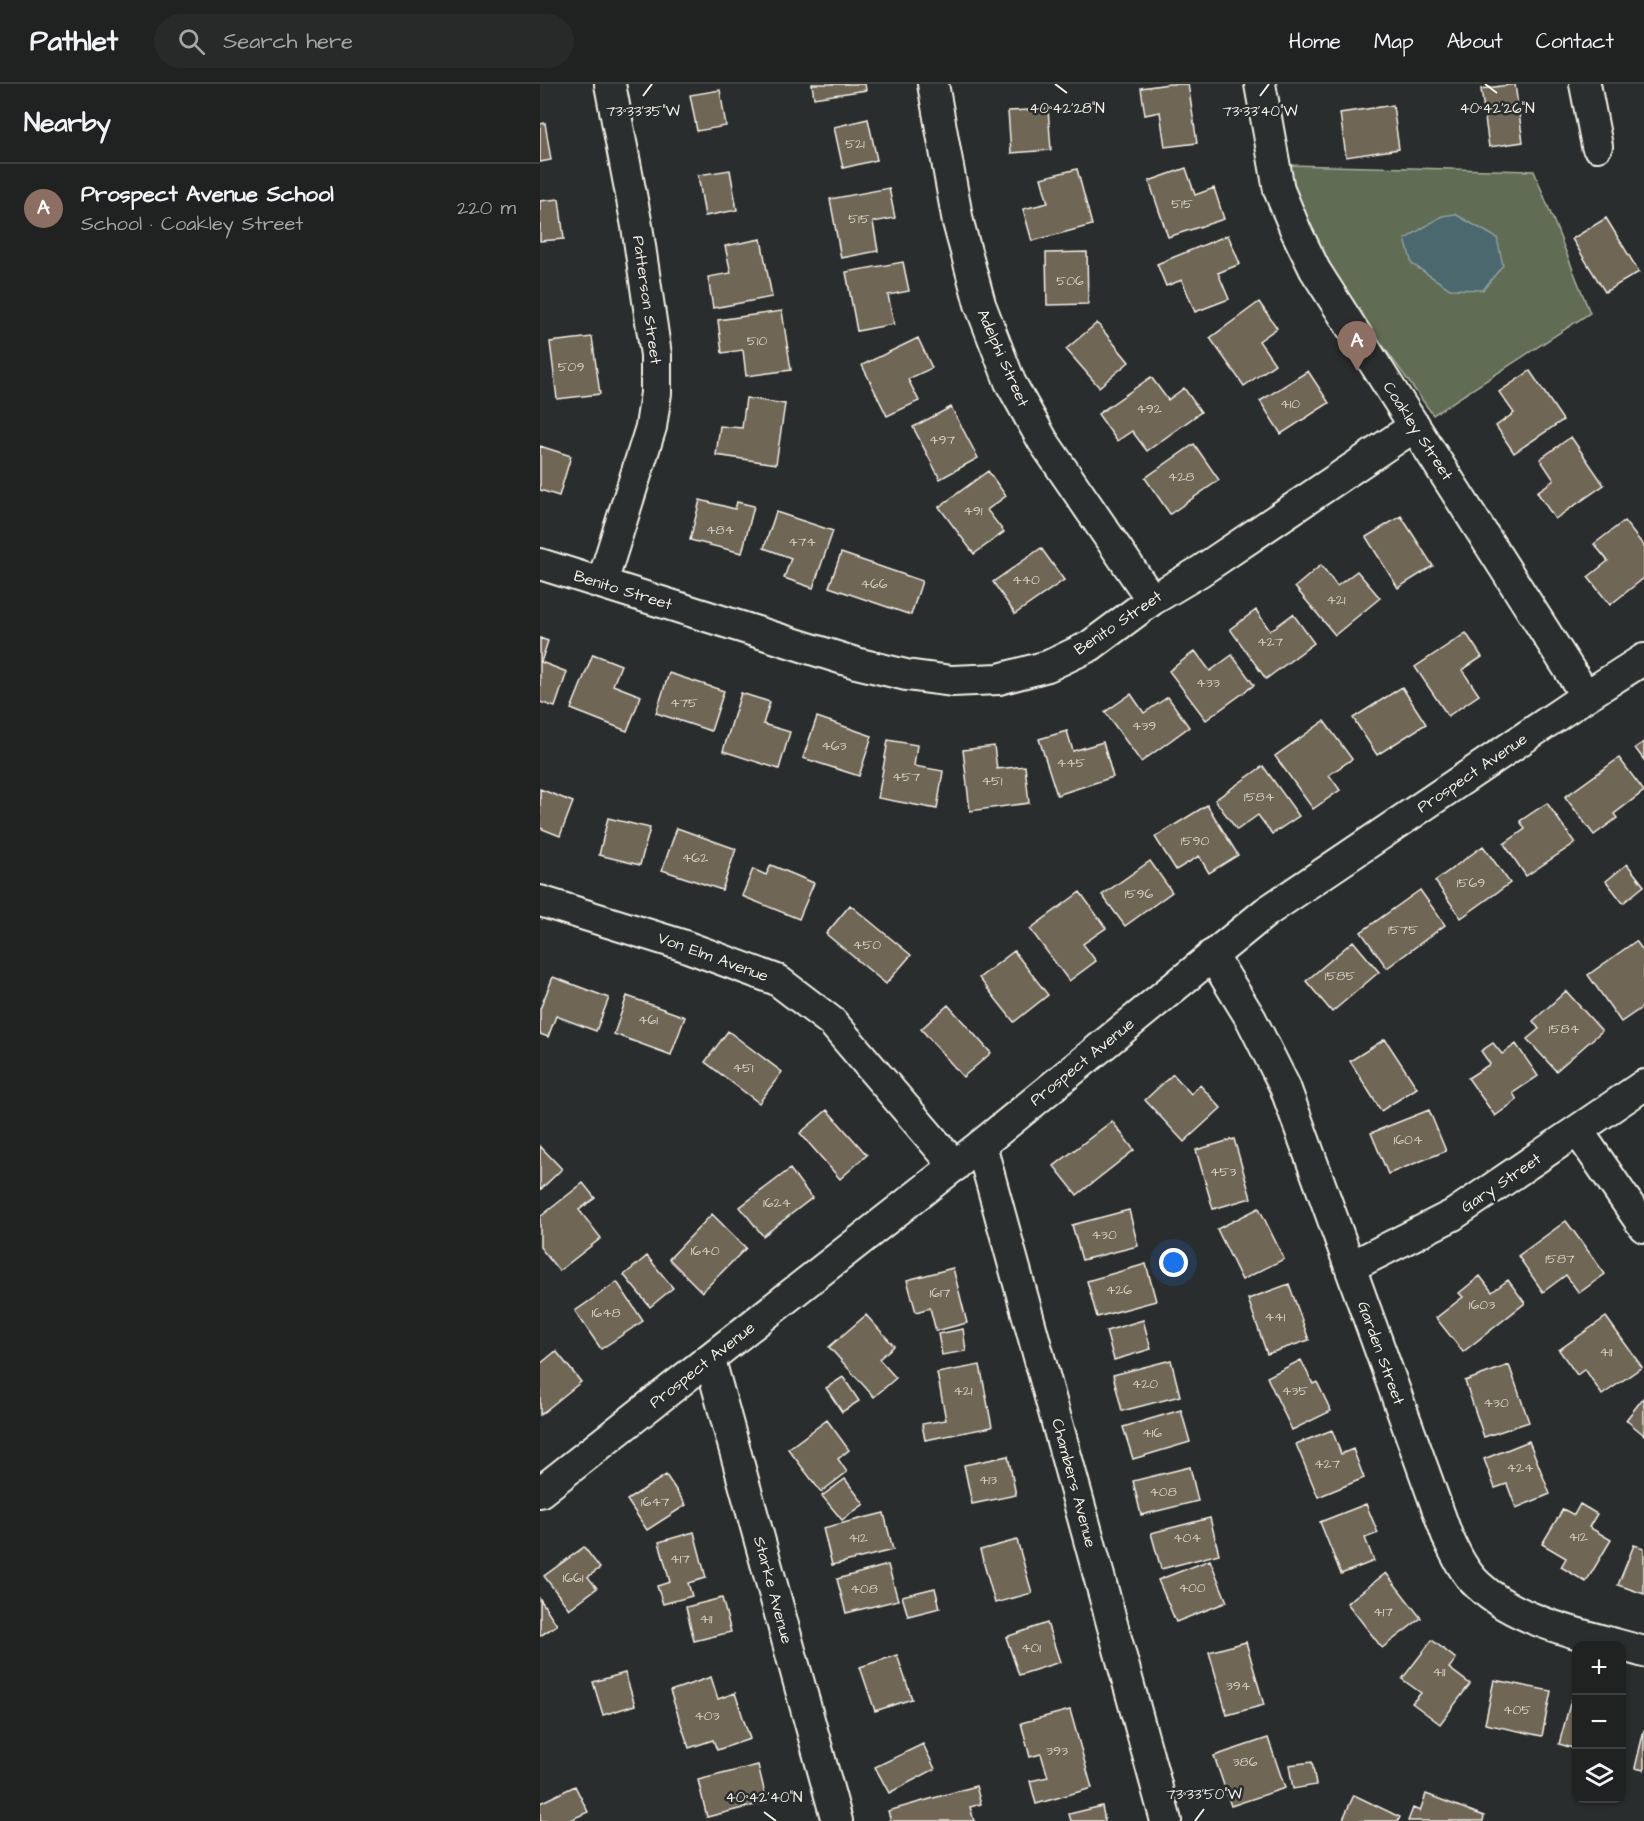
<!DOCTYPE html>
<html lang="en">
<head>
<meta charset="utf-8">
<style>
  body { margin:0; font-family:"Architects Daughter",sans-serif; background:#282a2a; color:#f1f3f6 }
  .controls { position:absolute; right:18px; bottom:18px; display:grid; overflow:hidden; border-radius:12px; box-shadow:0 2px 4px #0004 }
  .controls button { width:54px; height:54px; display:grid; place-items:center; padding:0; border:0; border-bottom:2px solid #3d3f40; background:#202222; color:#f1f3f6; font:30px sans-serif }
  .you { position:absolute; left:634px; top:1179px; width:21px; height:21px; margin:-15px; border:4px solid #fff; border-radius:50%; background:#1a73e8; box-shadow:0 0 0 9px #1a73e833 }
  .badge { display:grid; place-items:center; width:39px; height:39px; border-radius:50%; background:#ff9aa2; color:#fff; font-size:20px; font-weight:700 }
  .pin { position:absolute; translate:-50% -50px; filter:drop-shadow(0 2px 3px #0008) }
  .pin::after { content:''; position:absolute; top:32px; width:21px; height:18px; background:inherit; clip-path:polygon(0 0,100% 0,50% 100%) }
  .list { margin:0; padding:0; list-style:none }
  h2 { display:flex; justify-content:space-between; align-items:center; height:78px; margin:0; padding:0 24px; font-size:26px }
  h2 small { font-size:20px; font-weight:400; color:#a2a4a5 }
  .list li { display:grid; grid-template-columns:39px 1fr auto; gap:18px; align-items:center; box-sizing:border-box; height:90px; padding:0 24px; border-top:2px solid #3d3f40 }
  .list b { display:block; font-size:22px; white-space:nowrap }
  .list p { margin:0; font-size:20px; white-space:nowrap; color:#a2a4a5 }
  .list em { font-size:20px; font-style:normal; color:#a2a4a5 }
  .icon { flex:none; width:33px; height:33px; fill:none; stroke:currentColor; stroke-width:2; stroke-linecap:round; stroke-linejoin:round }
  .map { position:relative; flex:none; width:1104px; height:1737px; overflow:hidden }
  header { display:flex; align-items:center; gap:36px; box-sizing:border-box; height:84px; padding:0 30px; background:#202222; border-bottom:2px solid #3d3f40 }
  header strong { font-size:28px }
  nav { display:flex; gap:33px; margin-inline-start:auto; font-size:21px }
  .search { width:420px; height:54px; background:#282a2a; display:flex; align-items:center; gap:15px; box-sizing:border-box; padding:0 21px; border-radius:33px; color:#a2a4a5; font-size:22px }
  main { display:flex }
  aside { flex:1; background:#202222 }
  .map>svg:first-child { display:block }
  .green { fill:#616c53; stroke:#aaae9e; stroke-width:1.5 }
  .water { fill:#4b686e; stroke:#8f9f9f; stroke-width:1.5 }
  .building { fill:#6f6656; stroke:#f4f1e8; stroke-width:1.5 }
  .lines { fill:none; stroke-linecap:round; stroke-linejoin:round }
  .minor-casing { stroke:#f4f1e8; stroke-width:34 }
  .minor { stroke:#2a2d2e; stroke-width:30 }
  .ticks { fill:none; stroke:#f4f1e8; stroke-width:2 }
  .labels { text-anchor:middle; dominant-baseline:central; stroke-width:5; stroke-linejoin:round; paint-order:stroke }
  .number-label { font-size:14px; fill:#d3cec4 }
  .street-label { font-size:16px; fill:#f4f1e8; stroke:#2a2d2e }
  .ticks-label { font-size:15px; text-anchor:middle; fill:#f4f1e8; stroke:#2a2d2e; stroke-width:5; stroke-linejoin:round; paint-order:stroke }
</style>
</head>
<body>
<header>
<strong>Pathlet</strong>
<div class="search"><svg class="icon" aria-label="search" viewBox="0 0 24 24"><circle cx="10" cy="10" r="6"/><path d="M15 15l6 6"/></svg>Search here</div>
<nav><a>Home</a><a>Map</a><a>About</a><a>Contact</a></nav>
</header>
<main>
<aside>
<h2>Nearby<small></small></h2>
<ul class="list">
<li><span class="badge" style="background:#8d6e63">A</span><div><b>Prospect Avenue School</b><p>School · Coakley Street</p></div><em>220 m</em></li>
</ul>
</aside>
<div class="map">
<svg width="1104" height="1737" viewBox="0 0 1104 1737">
  <rect width="100%" height="100%" fill="#2a2d2e"/>
  <filter id="ink" filterUnits="userSpaceOnUse"><feTurbulence type="fractalNoise" baseFrequency=".0167" numOctaves="2"/><feDisplacementMap in="SourceGraphic" scale="12" xChannelSelector="R" yChannelSelector="G"/><feConvolveMatrix kernelMatrix="1 2 1 2 8 2 1 2 1" color-interpolation-filters="sRGB"/></filter>
  <g filter="url(#ink)">
    <!-- green -->
    <path class="green" d="M748 81 994 87 1050 229 893 331 776 169Z"/>
    <!-- water -->
    <path class="water" d="M915 130 957 154 963 181 943 206 910 205 872 180 865 155 902 132Z"/>
    <!-- building -->
    <path class="building" d="M272 0H325L326 6 274 14Z
      M629 0H648L657 59 625 63 620 28 605 31 601 4Z
      M975 0 983 58 949 63 941 5Z
      M180 6 186 42 157 47 150 11Z
      M853 21 859 65 806 73 800 29Z
      M508 25 511 66 471 69 468 27Z
      M328 35 337 76 303 84 294 43Z
      M5 39 11 76 0 78V40Z
      M646 84 655 111 674 104 684 135 628 153 609 97Z
      M537 85 552 141 492 157 483 125 508 119 501 94Z
      M190 86 197 126 165 132 158 91Z
      M349 104 355 134 333 138 338 167 301 174 290 115Z
      M19 115 24 155 0 157V117Z
      M1066 134 1099 188 1065 208 1032 155Z
      M688 151 700 180 678 189 689 215 655 228 642 196 626 202 617 180Z
      M221 155 232 213 173 224 168 193 191 189 185 162Z
      M547 168 548 220 507 221 506 169Z
      M363 178 369 207 348 211 354 240 317 247 306 188Z
      M719 218 737 244 719 257 735 280 704 302 670 254Z
      M242 227 251 286 206 292 203 266 182 269 178 236Z
      M557 239 589 278 559 303 526 265Z
      M52 253 60 310 17 315 10 258Z
      M378 254 392 284 368 295 379 317 347 332 322 281Z
      M768 287 789 319 741 350 720 317Z
      M990 287 1023 336 974 369 956 342 974 329 959 308Z
      M611 293 628 316 644 304 661 328 607 367 592 347 577 357 558 330Z
      M206 314 245 320 236 380 176 371 180 342 202 344Z
      M411 323 438 374 400 395 373 343Z
      M1031 353 1064 401 1015 435 997 408 1014 396 1000 375Z
      M654 360 679 396 630 430 605 394Z
      M0 362 31 372 19 412 0 406Z
      M448 387 466 412 447 426 464 448 434 470 399 423Z
      M160 416 195 425 197 418 214 422 202 469 150 456Z
      M236 428 293 447 273 504 244 494 251 474 224 464Z
      M861 432 893 482 858 504 826 453Z
      M1084 437 1104 462V494L1070 521 1048 493 1068 477 1054 460Z
      M501 464 524 496 475 530 453 498Z
      M301 469 382 497 371 531 289 503Z
      M781 481 797 502 817 487 840 514 795 551 755 503Z
      M716 526 730 547 753 530 774 559 726 595 690 545Z
      M926 549 942 573 922 586 939 611 908 632 875 583Z
      M0 554 8 557 1 578 27 588 15 623 0 618Z
      M655 567 670 587 692 571 714 601 666 636 629 587Z
      M53 570 81 581 73 601 101 612 87 647 31 625Z
      M129 589 184 607 171 647 116 629Z
      M862 603 886 640 837 671 813 634Z
      M201 609 230 618 223 640 250 648 239 685 183 667Z
      M591 610 604 629 628 613 649 643 601 678 565 628Z
      M277 633 332 652 319 692 263 674Z
      M784 637 812 675 789 691 800 706 773 725 735 672Z
      M527 647 533 667 563 658 573 693 517 711 499 655Z
      M348 656 377 661 374 682 403 687 397 725 338 714Z
      M1104 658V676L1095 664Z
      M454 662 457 685 485 682 489 719 430 727 423 666Z
      M1079 674 1104 707 1074 730 1077 734 1054 751 1025 713Z
      M723 682 759 732 732 750 718 731 697 746 675 716Z
      M0 705 33 718 20 752 0 744Z
      M1007 719 1035 759 986 792 964 760 985 745 980 737Z
      M667 721 698 771 669 789 659 772 636 786 615 753Z
      M68 734 110 744 100 781 59 771Z
      M137 744 196 765 182 806 122 786Z
      M943 762 970 799 921 834 895 797Z
      M610 777 632 808 585 842 562 811Z
      M1087 780 1104 802 1083 819 1066 797Z
      M231 781 274 799 259 835 202 812 213 785 226 791Z
      M880 806 905 841 847 884 821 848Z
      M540 808 566 844 543 860 556 877 529 897 490 845Z
      M310 821 371 871 346 900 286 850Z
      M813 857 839 888 792 928 766 897Z
      M1096 857 1104 868V922L1081 938 1048 891Z
      M474 867 508 911 474 938 439 894Z
      M13 893 69 914 56 947 16 932 8 953 0 950V925Z
      M1026 907 1062 947 1016 987 987 955 999 945 993 937Z
      M87 912 145 933 131 971 74 950Z
      M408 921 451 969 423 993 381 945Z
      M188 947 242 988 219 1019 165 978Z
      M845 955 877 1004 841 1027 810 977Z
      M953 959 962 970 976 960 998 992 973 1009 977 1016 955 1032 928 994 950 980 941 967Z
      M633 990 651 1010 660 1001 681 1024 644 1058 605 1016Z
      M287 1026 327 1071 300 1095 260 1049Z
      M889 1026 906 1067 848 1090 831 1049Z
      M572 1037 594 1066 537 1111 514 1082Z
      M694 1055 711 1114 673 1125 656 1066Z
      M0 1062 22 1085 0 1106Z
      M250 1085 272 1114 223 1152 200 1123Z
      M43 1099 55 1114 39 1126 61 1154 19 1187 0 1163V1133Z
      M719 1124 744 1175 702 1196 677 1145Z
      M589 1126 598 1162 542 1176 532 1141Z
      M172 1130 206 1164 162 1208 129 1175Z
      M1026 1137 1065 1190 1039 1209 1026 1191 1003 1208 978 1172Z
      M107 1172 133 1204 110 1223 84 1191Z
      M606 1180 616 1217 557 1233 547 1197Z
      M413 1184 427 1239 396 1247 390 1224 376 1228 367 1196Z
      M940 1192 952 1208 968 1196 985 1219 923 1268 896 1234 923 1213 919 1209Z
      M77 1198 103 1237 61 1265 35 1227Z
      M749 1200 769 1256 727 1270 708 1215Z
      M326 1231 354 1262 339 1275 356 1294 334 1313 289 1263Z
      M1066 1233 1102 1283 1062 1311 1045 1285 1037 1291 1019 1266Z
      M603 1236 611 1265 574 1276 566 1247Z
      M423 1245 426 1267 402 1271 398 1250Z
      M16 1267 41 1298 0 1331V1280Z
      M631 1276 640 1312 582 1327 573 1291Z
      M761 1276 773 1300 777 1298 791 1327 752 1346 727 1293Z
      M440 1281 452 1343 385 1356 382 1340 406 1336 397 1289Z
      M969 1281 989 1338 944 1353 925 1297Z
      M303 1293 319 1317 302 1328 286 1304Z
      M1104 1313V1351L1086 1336Z
      M641 1326 650 1358 593 1375 583 1343Z
      M287 1336 309 1366 298 1375 307 1388 281 1408 248 1365Z
      M792 1346 801 1370 813 1365 824 1394 778 1413 756 1360Z
      M989 1357 1010 1410 976 1424 967 1400 955 1404 944 1375Z
      M468 1372 476 1411 432 1420 424 1381Z
      M650 1383 658 1417 601 1431 593 1397Z
      M126 1391 146 1421 107 1446 87 1416Z
      M305 1395 324 1420 302 1436 282 1412Z
      M826 1420 838 1449 825 1454 834 1477 801 1490 780 1438Z
      M1040 1420 1057 1430 1049 1443 1071 1456 1046 1498 1021 1483 1026 1474 1002 1460 1023 1425 1034 1431Z
      M344 1429 353 1466 292 1481 283 1444Z
      M670 1434 679 1470 621 1485 611 1449Z
      M154 1448 166 1494 148 1499 152 1512 123 1520 117 1502 130 1498 119 1458Z
      M477 1456 492 1509 455 1519 440 1466Z
      M1094 1461 1104 1464V1510L1078 1501Z
      M44 1463 60 1484 48 1493 57 1504 29 1525 4 1492Z
      M670 1476 687 1518 636 1538 618 1496Z
      M348 1481 358 1516 306 1529 297 1495Z
      M846 1489 881 1534 842 1564 807 1519Z
      M395 1504 400 1524 368 1532 362 1512Z
      M182 1514 191 1548 154 1557 146 1523Z
      M0 1515 17 1541 0 1552Z
      M507 1539 520 1578 479 1591 466 1553Z
      M892 1556 916 1575 909 1584 930 1600 900 1640 872 1619 881 1609 862 1595Z
      M706 1558 724 1621 687 1631 669 1568Z
      M357 1571 372 1615 335 1627 320 1583Z
      M85 1589 95 1621 63 1631 53 1598Z
      M171 1593 178 1615 195 1609 210 1655 177 1666 173 1656 149 1664 130 1607Z
      M954 1596 1011 1607 1002 1652 945 1640Z
      M1031 1616 1036 1617V1665L1019 1660Z
      M530 1626 552 1704 496 1720 490 1697 508 1693 501 1670 490 1673 481 1639Z
      M1104 1646V1686L1095 1684Z
      M728 1654 745 1704 691 1722 674 1672Z
      M383 1660 395 1685 349 1709 335 1683Z
      M772 1678 776 1701 753 1705 749 1681Z
      M218 1681 227 1718 167 1733 158 1696Z
      M35 1702 48 1728 28 1737H0V1719Z
      M436 1702 441 1720 430 1723 434 1737H351L348 1727Z
      M886 1710 944 1732 943 1737H868L873 1724 880 1727Z
      M814 1711 860 1733 858 1737H802Z
      M562 1722 565 1737H531L529 1730Z"/>
    <g class="lines">
      <!-- minor casing -->
      <g class="minor-casing">
        <path id="minor" d="M393 0 418 138 440 220 470 298 503 357 612 516
          M720 0 739 106 756 147 775 186 1046 612
          M1045 0 1057 62
          M0 480 316 579 366 591 412 597 459 595 508 582 550 562 612 516 659 488 875 342
          M62 499 111 343 116 309V271L97 142 70 0
          M0 817 142 861 237 896 292 938 415 1082
          M672 871 711 935 745 1003 908 1454C916 1471 924 1488 938 1501 979 1540 1050 1552 1104 1568
          M1038 1047 1104 1143
          M441 1061 626 1737
          M810 1183 913 1131 1104 1001
          M170 1276 297 1737
          M0 1408 441 1061 726 828 1046 612 1104 575"/>
      </g>
      <!-- minor -->
      <use href="#minor" class="minor"/>
    </g>
  </g>
  <!-- ticks -->
  <path class="ticks" d="M515 0 527 9M945 0 957 9M103 12 112 0M720 12 729 0M224 1728 236 1737M655 1737 664 1725"/>
  <g class="labels">
    <!-- number labels -->
    <g class="number-label">
      <text x="315" y="60">521</text>
      <text x="642" y="120">515</text>
      <text x="319" y="135">515</text>
      <text x="530" y="197">506</text>
      <text x="217" y="257">510</text>
      <text x="31" y="283">509</text>
      <text x="750" y="320">410</text>
      <text x="609" y="325">492</text>
      <text x="402" y="356">497</text>
      <text x="641" y="393">428</text>
      <text x="433" y="427">491</text>
      <text x="180" y="446">484</text>
      <text x="262" y="458">474</text>
      <text x="486" y="496">440</text>
      <text x="334" y="500">466</text>
      <text x="796" y="516">421</text>
      <text x="730" y="558">427</text>
      <text x="668" y="599">433</text>
      <text x="144" y="619">475</text>
      <text x="604" y="642">439</text>
      <text x="294" y="662">463</text>
      <text x="531" y="679">445</text>
      <text x="366" y="693">457</text>
      <text x="452" y="697">451</text>
      <text x="719" y="713">1584</text>
      <text x="655" y="757">1590</text>
      <text x="155" y="774">462</text>
      <text x="931" y="799">1569</text>
      <text x="599" y="810">1596</text>
      <text x="863" y="846">1575</text>
      <text x="327" y="861">450</text>
      <text x="800" y="892">1585</text>
      <text x="108" y="936">461</text>
      <text x="1024" y="945">1584</text>
      <text x="203" y="984">451</text>
      <text x="868" y="1056">1604</text>
      <text x="683" y="1088">453</text>
      <text x="237" y="1119">1624</text>
      <text x="564" y="1151">430</text>
      <text x="165" y="1167">1640</text>
      <text x="1020" y="1175">1587</text>
      <text x="579" y="1206">426</text>
      <text x="400" y="1209">1617</text>
      <text x="942" y="1221">1603</text>
      <text x="66" y="1229">1648</text>
      <text x="735" y="1233">441</text>
      <text x="1066" y="1268">411</text>
      <text x="605" y="1300">420</text>
      <text x="423" y="1307">421</text>
      <text x="755" y="1307">435</text>
      <text x="956" y="1319">430</text>
      <text x="612" y="1349">416</text>
      <text x="787" y="1380">427</text>
      <text x="980" y="1384">424</text>
      <text x="448" y="1396">413</text>
      <text x="623" y="1408">408</text>
      <text x="115" y="1418">1647</text>
      <text x="1038" y="1453">412</text>
      <text x="318" y="1454">412</text>
      <text x="647" y="1454">404</text>
      <text x="140" y="1475">417</text>
      <text x="33" y="1494">1661</text>
      <text x="652" y="1504">400</text>
      <text x="324" y="1505">408</text>
      <text x="843" y="1528">417</text>
      <text x="166" y="1535">411</text>
      <text x="491" y="1564">401</text>
      <text x="899" y="1588">411</text>
      <text x="698" y="1602">394</text>
      <text x="977" y="1626">405</text>
      <text x="167" y="1632">403</text>
      <text x="517" y="1667">393</text>
      <text x="705" y="1678">386</text>
    </g>
    <!-- street labels -->
    <g class="street-label">
      <text transform="translate(107 216) rotate(82)">Patterson Street</text>
      <text transform="translate(463 274) rotate(66)">Adelphi Street</text>
      <text transform="translate(878 347) rotate(57)">Coakley Street</text>
      <text transform="translate(83 506) rotate(17)">Benito Street</text>
      <text transform="translate(578 539) rotate(-34)">Benito Street</text>
      <text transform="translate(932 689) rotate(-34)">Prospect Avenue</text>
      <text transform="translate(173 873) rotate(20)">Von Elm Avenue</text>
      <text transform="translate(542 978) rotate(-39)">Prospect Avenue</text>
      <text transform="translate(961 1099) rotate(-34)">Gary Street</text>
      <text transform="translate(841 1269) rotate(70)">Garden Street</text>
      <text transform="translate(162 1281) rotate(-38)">Prospect Avenue</text>
      <text transform="translate(534 1399) rotate(75)">Chambers Avenue</text>
      <text transform="translate(233 1506) rotate(75)">Starke Avenue</text>
    </g>
  </g>
  <g class="ticks-label">
    <text x="527" y="29">40°42'28"N</text>
    <text x="957" y="29">40°42'26"N</text>
    <text x="103" y="32">73°33'35"W</text>
    <text x="720" y="32">73°33'40"W</text>
    <text x="664" y="1715">73°33'50"W</text>
    <text x="224" y="1718">40°42'40"N</text>
  </g>
</svg>
<div class="controls">
<button>+</button>
<button>−</button>
<button><svg class="icon" aria-label="layers" viewBox="0 0 24 24"><path d="M12 4l9 5-9 5-9-5zM3 14l9 5 9-5"/></svg></button>
</div>
<div class="you"></div>
<div class="pin badge" style="left:817px;top:287px;background:#8d6e63">A</div>
</div>
</main>
</body>
</html>
